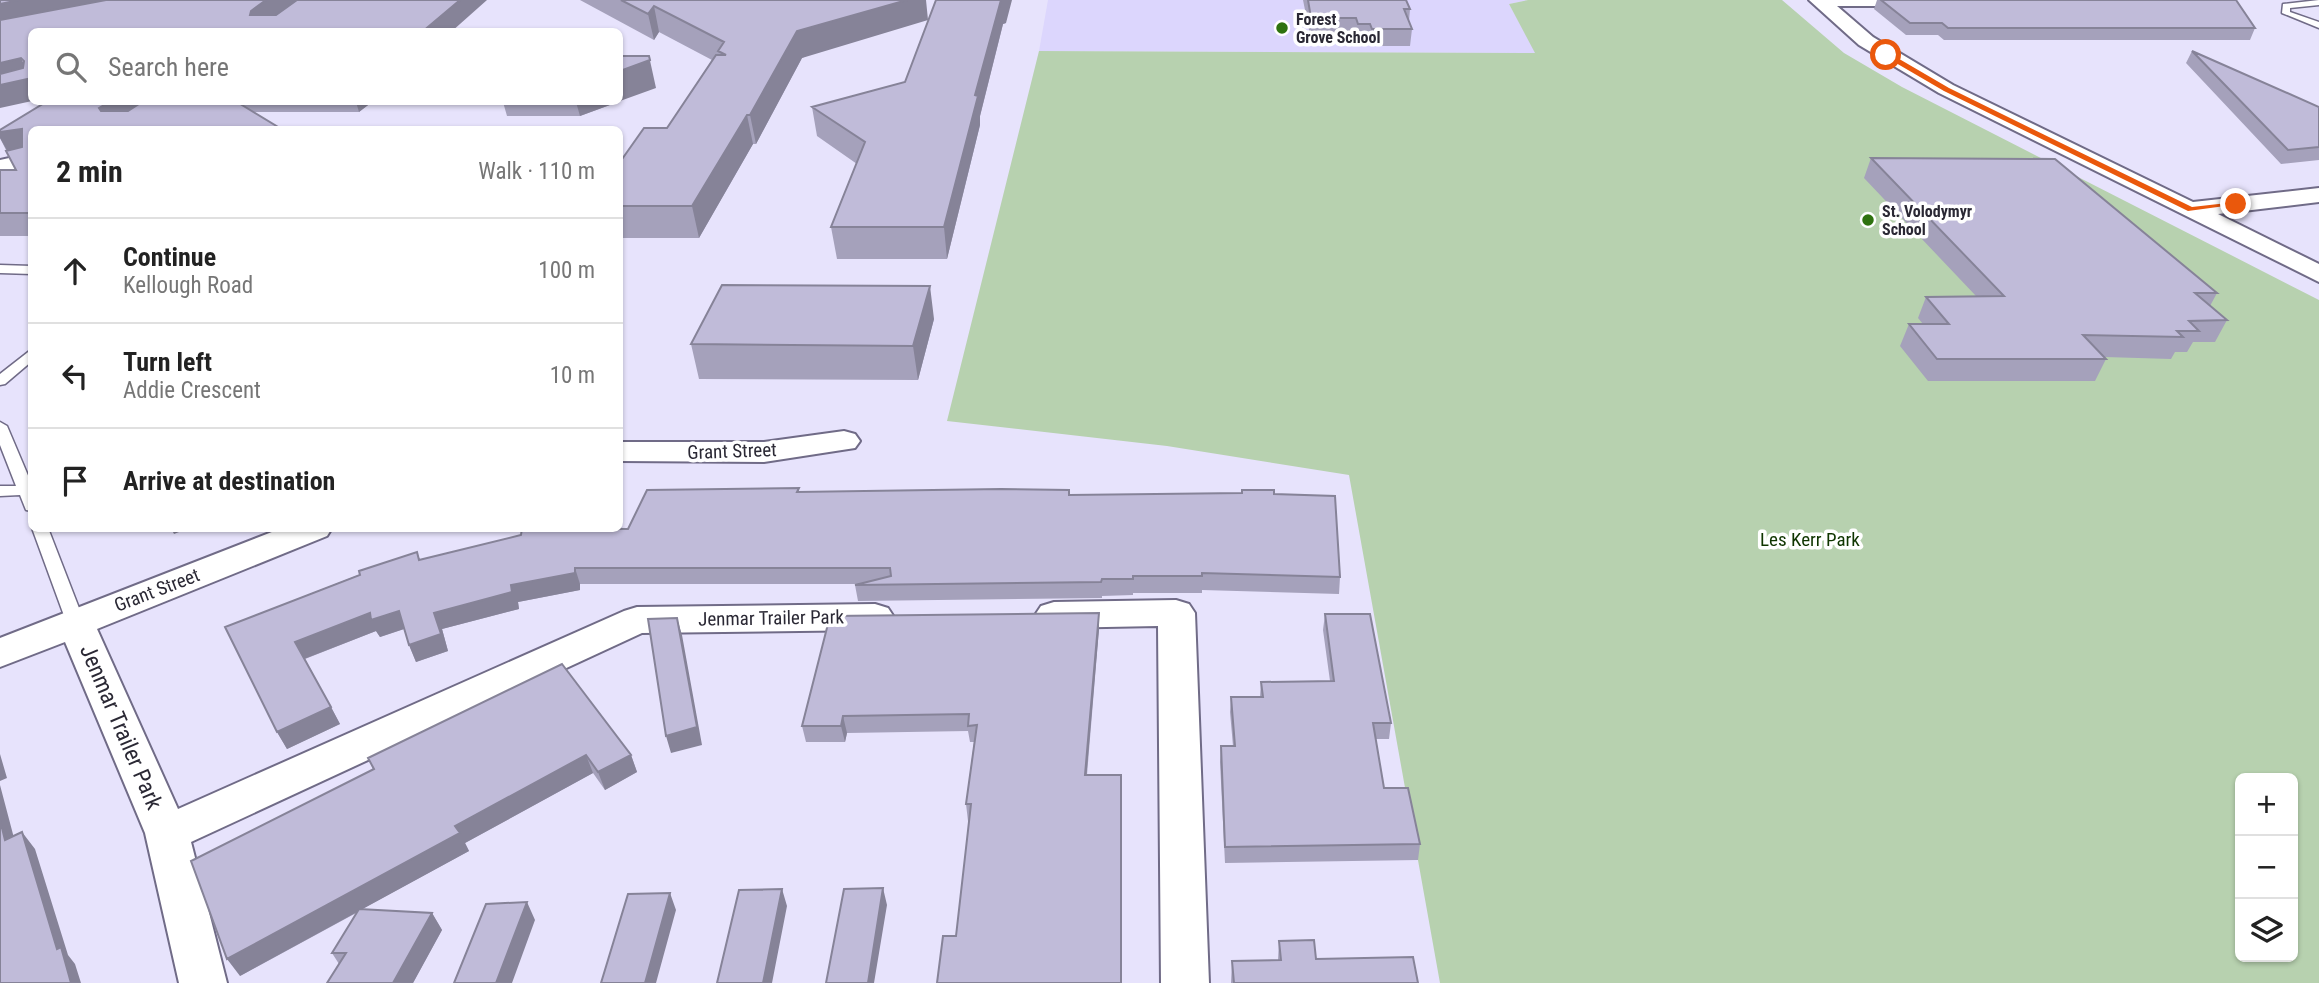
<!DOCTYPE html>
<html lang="en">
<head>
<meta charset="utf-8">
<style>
  body { margin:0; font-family:"Roboto Condensed",sans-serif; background:#f6f6f6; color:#222 }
  .controls { position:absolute; right:21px; bottom:21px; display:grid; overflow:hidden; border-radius:10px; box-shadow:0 2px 5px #0004 }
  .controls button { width:63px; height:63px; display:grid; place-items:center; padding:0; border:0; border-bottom:2px solid #e0e0e0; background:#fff; color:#222; font:35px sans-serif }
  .stop { position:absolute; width:21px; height:21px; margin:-16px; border:5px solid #ea580c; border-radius:50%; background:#fff }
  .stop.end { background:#ea580c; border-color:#fff; box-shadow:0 2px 7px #0008 }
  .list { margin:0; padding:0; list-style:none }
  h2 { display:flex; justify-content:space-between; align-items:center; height:91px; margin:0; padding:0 28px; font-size:30px }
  h2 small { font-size:23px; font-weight:400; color:#767676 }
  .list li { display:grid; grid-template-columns:46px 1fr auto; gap:21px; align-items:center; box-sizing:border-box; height:105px; padding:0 28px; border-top:2px solid #e0e0e0 }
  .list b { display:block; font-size:26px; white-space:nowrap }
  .list p { margin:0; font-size:23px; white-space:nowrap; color:#767676 }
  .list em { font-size:23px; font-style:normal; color:#767676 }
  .icon { flex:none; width:38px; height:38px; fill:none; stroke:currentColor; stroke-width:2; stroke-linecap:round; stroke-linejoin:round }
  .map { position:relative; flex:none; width:2319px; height:983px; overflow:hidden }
  .search { position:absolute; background:#fff; box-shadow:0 2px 5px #0004; left:28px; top:28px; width:595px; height:77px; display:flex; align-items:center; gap:18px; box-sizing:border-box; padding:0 24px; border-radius:10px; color:#767676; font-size:26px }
  .panel { position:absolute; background:#fff; box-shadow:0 2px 5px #0004; left:28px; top:126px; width:595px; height:406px; border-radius:10px }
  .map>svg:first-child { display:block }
  .built { fill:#dcd6fd }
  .green { fill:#b7d1af; fill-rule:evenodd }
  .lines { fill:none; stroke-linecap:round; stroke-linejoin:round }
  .service-casing { stroke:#706b87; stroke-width:3 }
  .minor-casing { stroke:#706b87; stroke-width:4 }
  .service { fill:#fff; fill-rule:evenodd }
  .minor { fill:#fff; fill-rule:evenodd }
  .wall { fill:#a5a1bb }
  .shaded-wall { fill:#868398 }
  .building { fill:#c0bbd9; stroke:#868398; stroke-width:2 }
  .route { fill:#ea580c }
  .poi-dot { fill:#2e720f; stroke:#fff; stroke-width:2.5 }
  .labels { text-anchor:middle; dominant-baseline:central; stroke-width:7; stroke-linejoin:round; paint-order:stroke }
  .far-poi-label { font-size:16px; font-weight:bold; fill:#2a2834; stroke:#fff; text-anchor:start }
  .street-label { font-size:19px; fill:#2a2834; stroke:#fff }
  .park-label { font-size:19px; fill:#0f3500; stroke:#fff }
  .near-street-label { font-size:23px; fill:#2a2834; stroke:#fff }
</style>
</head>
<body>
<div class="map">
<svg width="2319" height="983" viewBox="0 0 2319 983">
  <rect width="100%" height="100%" fill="#e7e3fc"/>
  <!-- built -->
  <path class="built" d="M1048 0H1528L1509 4 1536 53 1039 51Z"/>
  <!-- green -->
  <path class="green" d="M1528 0H1782L1844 53 1902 87 2319 300V983H1440L1349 475 1167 446 947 421 1039 51 1535 53 1509 4ZM2240 778H2293V957H2240Z"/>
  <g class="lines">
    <!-- service casing -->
    <g class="service-casing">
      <path id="service" d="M2319 0V5L2290 8V12L2319 22V28L2282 13 2283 4Z
        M0 265 32 266V274L0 273Z
        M32 349V361L5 384 0 385V374Z
        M0 422 7 426 32 485V511L26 510 20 495 0 496V486H16L0 445Z
        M32 528H48L84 621 81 625H69L66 621Z"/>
    </g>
    <!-- minor casing -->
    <g class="minor-casing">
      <path id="minor" d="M1809 0H1929L1927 5 1921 6H1837L1873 37 1953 85 2193 202 2319 188V202L2218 214 2319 264V282L1939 93 1859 45Z
        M32 153V167L0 174V160Z
        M844 431 855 434 860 441 855 448 764 462 620 461V442H764Z
        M282 528H332L327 536 97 629 178 809 624 611 637 607 875 604 888 608 894 617 888 626 875 630 642 633 191 842 227 983H179L145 833 65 642 0 667V638Z
        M1176 600 1189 604 1195 613 1209 983H1161L1158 626 1054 628 1041 624 1035 615 1041 606 1054 602Z"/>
    </g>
    <!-- service -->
    <use href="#service" class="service"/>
    <!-- minor -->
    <use href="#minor" class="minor"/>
  </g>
  <!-- wall -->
  <path class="wall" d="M580 0H926L802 58 756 144H753L699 238H620V162L667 128 712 60 659 32 654 40Z
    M936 0 1006 23 1003 24 980 116V125L947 259H837L831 227 857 164 817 136 812 107 905 82Z
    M1303 0H1406L1410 9 1409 21 1412 29 1410 46H1370L1368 41H1357L1355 35H1310Z
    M1877 0H2236L2255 28 2250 40H1944L1938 35H1906L1874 9Z
    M2192 51 2319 107V160L2281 164 2186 63Z
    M46 102H372L359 112H255L32 130V236H0V170H16L0 138V130Z
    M503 102H618L580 116H507Z
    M1871 158 2217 293 2210 306 2227 320 2215 342H2193L2187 352H2175L2171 359 2105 357 2106 359 2095 381H1928L1900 346 1909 324H1923L1918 318 1926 297 1976 296 1864 178Z
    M934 319 918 380 699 379 691 344Z
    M799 488V492L1069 495 1274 494 1340 577 1339 594 1202 590V593H1133V595L1102 596V598L858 601 855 585 858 584H580V590L518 602 519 609 442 629 448 651 416 662 409 645 404 629 380 637 376 631 305 659 340 724 287 749 277 732 225 627 417 552 420 560 628 529Z
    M1325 614 1391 723 1389 739H1376L1384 788 1420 844 1418 860 1225 863 1220 762 1221 746H1233L1230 712 1231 697H1260L1261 682 1330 681 1323 630Z
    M1099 629 1087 775 1122 792 1121 983H937L956 936 969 821H968L966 804 974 742H970L968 731 847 733 845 742H806L802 726Z
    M631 755 637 772 605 790 593 773 465 843 469 851 362 909 432 913 442 930 413 983H327L339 964 332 953 358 912 240 976 373 769 368 758Z
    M1279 941 1316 959 1418 983H1231L1232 961 1278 960Z"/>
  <!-- shaded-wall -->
  <path class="shaded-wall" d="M19 0H128L0 24V4Z
    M266 0H300L258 30 250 15 251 11Z
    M460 0H487L451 32H422Z
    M907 0H926L928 20 802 58 756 144 750 115 797 31Z
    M1001 0H1012L1006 23 1003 24 980 116V125L947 259 944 227 975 95Z
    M654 6 659 32 654 40 648 14Z
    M649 56 656 88 620 101V71Z
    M21 58 31 78 32 101 0 108V63Z
    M109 102H147L110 130 99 108Z
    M356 102H372L359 112Z
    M576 102H618L580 116Z
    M747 115 753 144 699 238 692 206Z
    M22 129 32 147 9 154 0 138V132Z
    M930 286 934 319 918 380 913 346Z
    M171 528H189L174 534Z
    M575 568 580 584V590L518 602 519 609 442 629 448 651 416 662 409 645 434 613 511 585Z
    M399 611 407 628 380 637 376 631 304 659 295 642 370 613Z
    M1099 613V629L1085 792V775Z
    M677 618 682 635 702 745 671 753 666 736Z
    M331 707 340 724 287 749 277 732Z
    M843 716 847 733 845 742 841 726Z
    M0 754 7 778 0 781Z
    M586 755 593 773 465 843 469 851 240 976 227 959 455 826Z
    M631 755 637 772 605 790 598 772Z
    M0 785 19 857 5 840 0 820Z
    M22 832 35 849 68 955 75 964 81 983H71L57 949Z
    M883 888 887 905 874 983H868Z
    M782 889 787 906 772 983H763Z
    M670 893 676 910 656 983H645Z
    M527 902 535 920 512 983H496Z
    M432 913 442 930 413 983H393Z"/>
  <!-- building -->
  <path class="building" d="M0 0H19L0 4Z
    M106 0H266L251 11 250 15H276L297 0H460L422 32H32V78L0 85V74L23 68 24 61 21 58 0 63V20Z
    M621 0H907L797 31 750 115H747L692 206H620V162L644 128H667L716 55H726L718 51 724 42 654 6 648 14Z
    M936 0H1001L975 95 978 96 944 227H831L865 142 812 107 905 82Z
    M1308 0H1406L1410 9H1404L1412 29H1372L1370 24H1358L1356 18H1311Z
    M1881 0H2236L2255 28H1948L1942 23H1910Z
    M2192 51 2319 107V147L2288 150Z
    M620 56H649L650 60 620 71Z
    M46 102H109L99 108 101 111H128L142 102H237L283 130H32V213H0V170H16L6 151 22 147V129L0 132V130Z
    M1871 158 2055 159 2217 293H2195L2227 320 2189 321 2199 331H2177L2183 337 2083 335 2106 359H1937L1909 324H1949L1926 297 2004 296Z
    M722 285 930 286 913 346 691 344Z
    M799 488 797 492 1001 489 1069 490V495L1242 493V490H1274V494L1335 496 1340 577 1202 573V576H1133V579H1102L1101 582 855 585 891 576 890 568H575V573L511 585 512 592 434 613 441 634 409 645 399 611 371 620 370 613 295 642 331 707 277 732 225 627 360 575 359 571 417 552 419 560 521 535 522 528 628 529 647 490Z
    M1099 613 1085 775H1121V983H937L943 936H956L971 804H966L977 725 968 726 969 714 843 716 841 726H802L830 616Z
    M1325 614H1370L1391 723H1373L1384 788H1408L1420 844 1225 847 1221 746H1235L1231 697H1263L1261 682 1334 681Z
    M677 618 697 727 666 736 648 619Z
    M562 664 631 755 598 772 586 755 455 826 460 833 227 959 191 861 374 769 368 758Z
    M0 820 5 840 22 832 57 949 61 947 71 983H0Z
    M883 888 868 983H826L844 889Z
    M782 889 763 983H717L739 890Z
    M670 893 645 983H601L628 894Z
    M527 902 496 983H454L486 904Z
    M359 909 432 913 393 983H327L346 953H332Z
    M1314 940 1316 959 1413 957 1418 983H1234L1232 961 1281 960 1279 941Z"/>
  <!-- route -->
  <path class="route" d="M1884 53H1889L1949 88 2192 207 2236 202 2240 204 2188 211 1944 91 1884 56Z"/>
  <!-- markers -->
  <g class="poi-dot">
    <circle cx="1282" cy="28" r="7"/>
    <circle cx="1868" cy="220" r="7"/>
  </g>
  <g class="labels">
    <!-- far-poi labels -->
    <g class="far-poi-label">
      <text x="1296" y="19">Forest<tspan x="1296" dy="18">Grove School</tspan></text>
      <text x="1882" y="211">St. Volodymyr<tspan x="1882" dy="18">School</tspan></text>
    </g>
    <!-- street labels -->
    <g class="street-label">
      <text transform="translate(732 451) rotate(-2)">Grant Street</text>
      <text transform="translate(157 590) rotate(-21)">Grant Street</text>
      <text transform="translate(771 618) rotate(-1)">Jenmar Trailer Park</text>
    </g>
    <!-- park labels -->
    <g class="park-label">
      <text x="1810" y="539">Les Kerr Park</text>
    </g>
    <!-- near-street labels -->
    <g class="near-street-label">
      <text transform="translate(121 727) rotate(67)">Jenmar Trailer Park</text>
    </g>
  </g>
</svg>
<div class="controls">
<button>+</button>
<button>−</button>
<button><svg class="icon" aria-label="layers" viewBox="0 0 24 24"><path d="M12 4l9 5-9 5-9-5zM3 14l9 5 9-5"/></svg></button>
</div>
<div class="stop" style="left:1886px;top:55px"></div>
<div class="stop end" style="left:2236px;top:204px"></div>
<div class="search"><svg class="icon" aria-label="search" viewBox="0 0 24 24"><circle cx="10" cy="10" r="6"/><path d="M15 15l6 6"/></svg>Search here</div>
<section class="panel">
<h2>2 min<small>Walk · 110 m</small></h2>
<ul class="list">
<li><svg class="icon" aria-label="ahead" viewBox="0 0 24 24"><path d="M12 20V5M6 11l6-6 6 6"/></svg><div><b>Continue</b><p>Kellough Road</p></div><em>100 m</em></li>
<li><svg class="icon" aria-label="left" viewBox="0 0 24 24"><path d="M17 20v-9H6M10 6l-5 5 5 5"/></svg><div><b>Turn left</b><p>Addie Crescent</p></div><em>10 m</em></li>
<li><svg class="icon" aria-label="arrive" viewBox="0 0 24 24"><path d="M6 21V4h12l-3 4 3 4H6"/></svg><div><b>Arrive at destination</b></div></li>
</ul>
</section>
</div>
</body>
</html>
